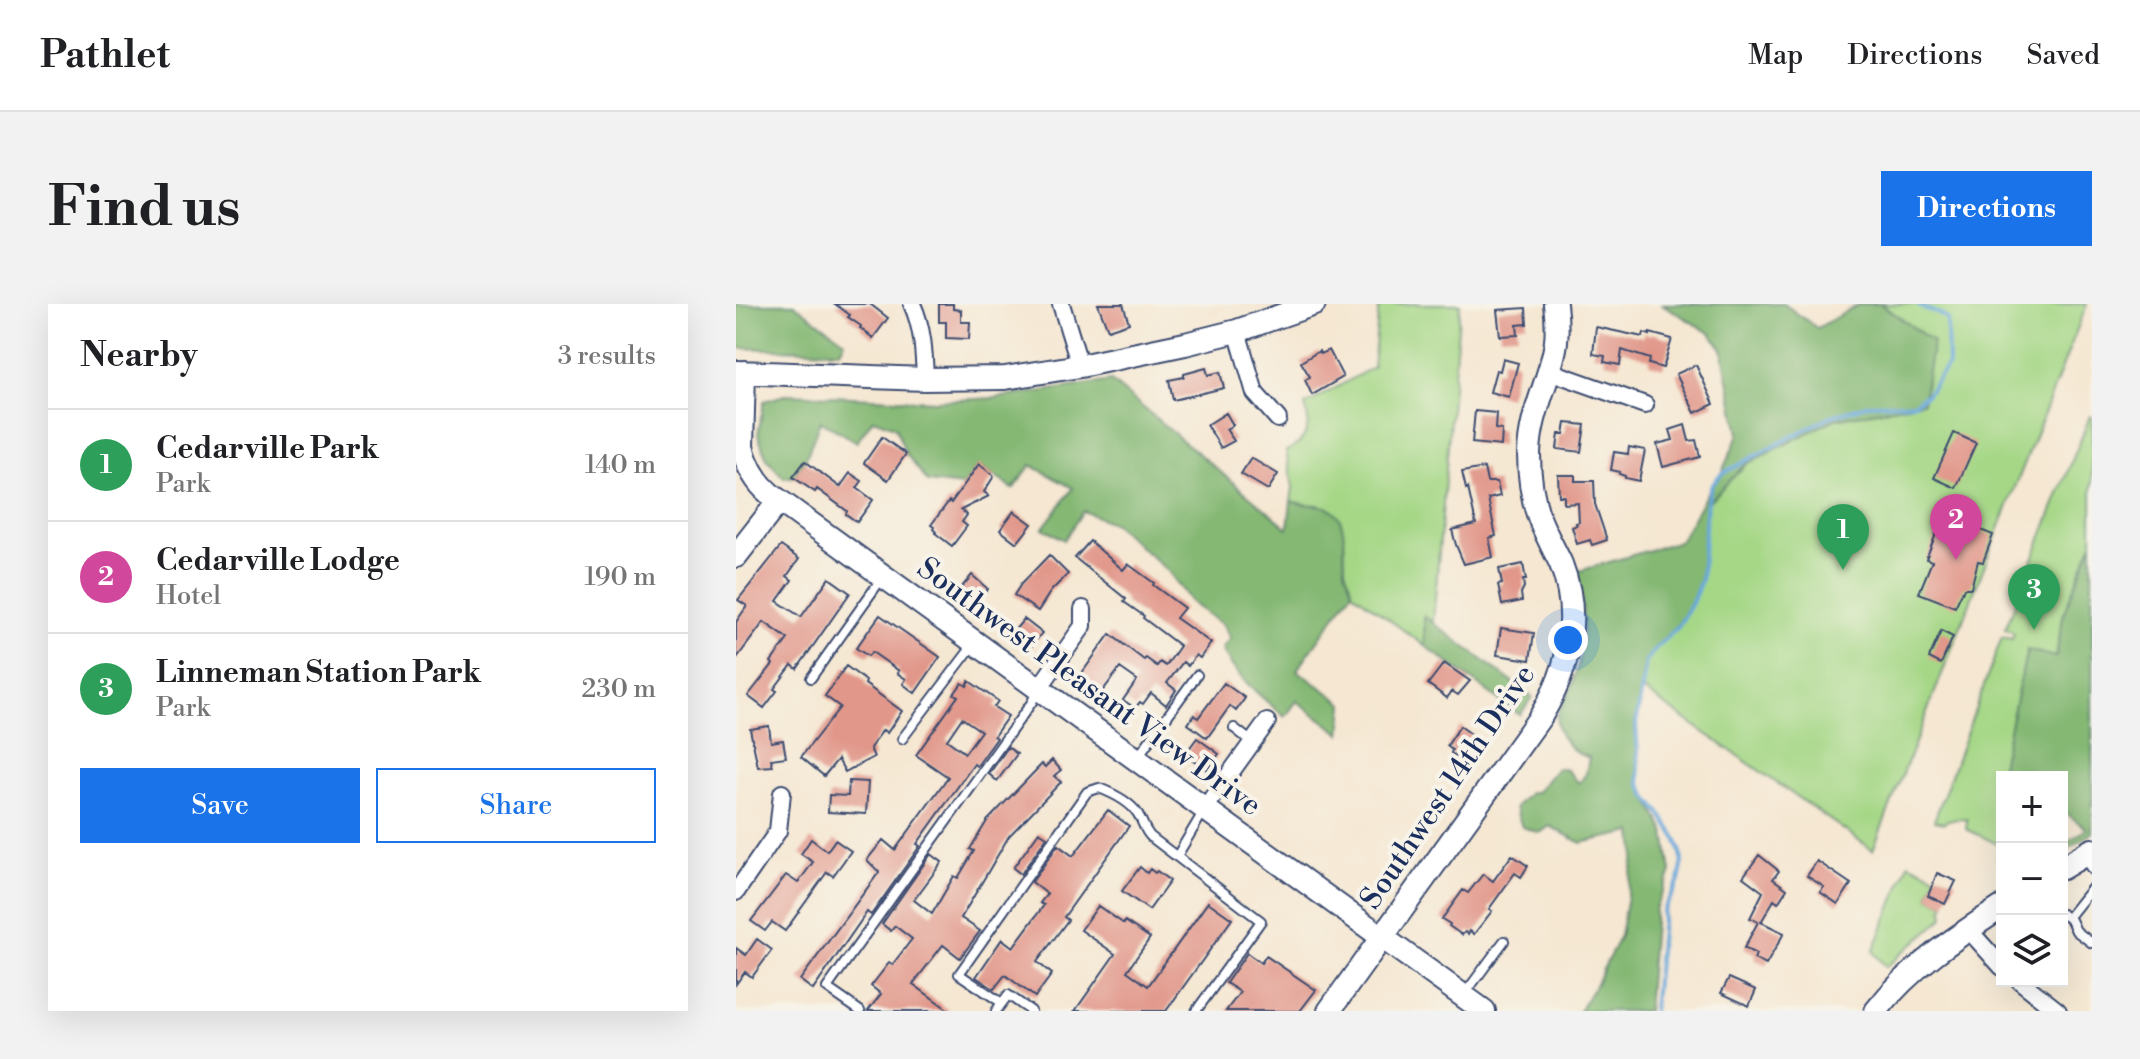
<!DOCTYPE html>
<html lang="en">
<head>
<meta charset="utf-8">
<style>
  body { margin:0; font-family:"Libre Bodoni",serif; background:#f2f2f2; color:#202124 }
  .controls { position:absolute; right:24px; bottom:24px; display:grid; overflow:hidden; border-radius:0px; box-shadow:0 8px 32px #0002 }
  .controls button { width:72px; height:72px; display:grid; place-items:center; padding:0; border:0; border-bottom:2px solid #e0e0e0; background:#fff; color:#202124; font:40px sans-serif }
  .you { position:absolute; left:832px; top:336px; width:28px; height:28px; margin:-20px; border:6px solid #fff; border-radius:50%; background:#1a73e8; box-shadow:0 0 0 12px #1a73e833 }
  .badge { display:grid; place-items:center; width:52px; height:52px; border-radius:50%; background:#1a73e8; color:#fff; font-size:26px; font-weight:700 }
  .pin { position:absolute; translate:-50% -66px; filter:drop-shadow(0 2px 4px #0008) }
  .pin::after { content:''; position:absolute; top:42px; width:28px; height:24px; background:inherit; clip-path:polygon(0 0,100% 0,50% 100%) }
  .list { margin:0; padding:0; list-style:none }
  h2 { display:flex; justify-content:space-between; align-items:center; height:104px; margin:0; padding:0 32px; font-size:34px }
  h2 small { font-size:26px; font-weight:400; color:#757577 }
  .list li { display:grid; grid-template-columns:52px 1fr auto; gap:24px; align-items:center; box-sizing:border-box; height:112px; padding:0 32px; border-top:2px solid #e0e0e0 }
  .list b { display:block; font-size:30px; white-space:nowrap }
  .list p { margin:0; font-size:26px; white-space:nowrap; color:#757577 }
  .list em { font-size:26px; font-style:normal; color:#757577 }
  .actions { display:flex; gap:16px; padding:24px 32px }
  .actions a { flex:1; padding:18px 0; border:2px solid #1a73e8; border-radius:0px; text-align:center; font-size:28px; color:#1a73e8 }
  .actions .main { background:#1a73e8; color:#fff }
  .icon { flex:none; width:44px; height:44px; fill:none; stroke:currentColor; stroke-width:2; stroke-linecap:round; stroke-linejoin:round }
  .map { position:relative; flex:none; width:1356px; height:707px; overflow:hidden; border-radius:0px }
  header { display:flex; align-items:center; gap:48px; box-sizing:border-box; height:112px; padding:0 40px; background:#fff; border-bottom:2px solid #e0e0e0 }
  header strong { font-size:38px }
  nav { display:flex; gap:44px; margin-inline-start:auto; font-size:28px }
  .intro { display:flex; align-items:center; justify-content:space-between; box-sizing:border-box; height:192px; padding:0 48px }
  h1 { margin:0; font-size:56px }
  .button { padding:20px 36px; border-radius:0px; background:#1a73e8; color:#fff; font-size:28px; font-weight:700 }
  main { display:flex; gap:48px; padding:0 48px }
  aside { flex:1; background:#fff; border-radius:0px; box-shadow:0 8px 32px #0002 }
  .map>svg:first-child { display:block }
  .green { fill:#a5d786; stroke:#608372; stroke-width:2 }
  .forest { fill:#84b873; stroke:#507468; stroke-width:2 }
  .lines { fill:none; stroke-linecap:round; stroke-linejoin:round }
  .stream { stroke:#68a7db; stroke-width:4 }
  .building { fill:#e1978a; fill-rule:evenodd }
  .lane-casing { stroke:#3c4b6f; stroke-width:12 }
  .street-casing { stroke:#3c4b6f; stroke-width:20 }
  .secondary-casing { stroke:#3c4b6f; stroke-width:26 }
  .lane { stroke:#fff; stroke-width:8 }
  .street { stroke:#fff; stroke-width:16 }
  .secondary { stroke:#fff; stroke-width:22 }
  .labels { text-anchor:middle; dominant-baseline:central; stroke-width:8; stroke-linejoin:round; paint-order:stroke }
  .street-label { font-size:30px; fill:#1b2f5e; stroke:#f7f3e8 }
</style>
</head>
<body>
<header>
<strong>Pathlet</strong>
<nav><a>Map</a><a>Directions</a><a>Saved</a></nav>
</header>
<div class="intro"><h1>Find us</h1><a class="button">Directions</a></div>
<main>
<aside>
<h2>Nearby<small>3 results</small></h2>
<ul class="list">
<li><span class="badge" style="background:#2e9e5b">1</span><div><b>Cedarville Park</b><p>Park</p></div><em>140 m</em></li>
<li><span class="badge" style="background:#d1479c">2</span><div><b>Cedarville Lodge</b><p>Hotel</p></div><em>190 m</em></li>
<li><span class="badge" style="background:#2e9e5b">3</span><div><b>Linneman Station Park</b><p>Park</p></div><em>230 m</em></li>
</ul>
<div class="actions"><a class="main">Save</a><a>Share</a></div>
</aside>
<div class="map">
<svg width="1356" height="707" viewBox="0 0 1356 707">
  <rect width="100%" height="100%" fill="#f7f3e8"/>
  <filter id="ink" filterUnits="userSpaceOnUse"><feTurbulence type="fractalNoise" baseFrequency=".0125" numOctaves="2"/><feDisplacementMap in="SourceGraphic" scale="16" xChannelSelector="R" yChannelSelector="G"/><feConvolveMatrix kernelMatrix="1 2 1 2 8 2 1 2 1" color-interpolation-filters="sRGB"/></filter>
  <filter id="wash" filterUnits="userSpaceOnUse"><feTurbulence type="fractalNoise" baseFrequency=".006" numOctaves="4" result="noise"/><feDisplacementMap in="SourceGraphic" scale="32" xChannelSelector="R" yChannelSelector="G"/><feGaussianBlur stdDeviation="1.8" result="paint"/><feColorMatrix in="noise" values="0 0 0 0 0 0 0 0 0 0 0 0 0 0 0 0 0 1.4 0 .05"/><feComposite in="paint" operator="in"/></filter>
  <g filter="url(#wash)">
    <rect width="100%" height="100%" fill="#f5e7d1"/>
    <!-- green -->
    <path class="green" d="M643 0H724L697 318 688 313 689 342 616 288V284L609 267 608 235 582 201H566L555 197 557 183 550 147C570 138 576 122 569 101L637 63Z
      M1145 0H1351L1137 546 906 385 910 357 921 343 942 323 956 299 965 276 971 199 1010 160 1099 115 1152 105 1197 38Z
      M1354 112 1356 113V239L1328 308 1320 353 1291 347 1265 462 1280 473H1266V563L1261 553 1266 542 1230 525 1231 515 1211 516 1209 519 1198 517 1266 333 1276 335 1278 329 1269 325Z
      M1173 559 1200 572 1192 592 1209 600 1207 606 1208 613 1150 663 1137 648Z"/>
    <!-- forest -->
    <path class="forest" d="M0 0H58L109 37 104 47 0 44Z
      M926 0H1048L1081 24 1124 0H1145L1197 38 1187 98 1099 115 1010 160 971 199 965 276 956 299 942 323 921 343 910 357 900 421 904 479 929 528 935 568 919 605 911 707H843L858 683 884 632 899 548 897 528 845 539 814 522 804 529 786 523 779 503 793 489 802 487 821 464 831 466 843 479 850 470 853 453C837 451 818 430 821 412 822 408 835 386 837 378 850 342 850 305 840 268L944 237 975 182 985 170 1003 130 986 45 975 30Z
      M375 77 552 224 555 197C568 202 581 199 593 204 613 213 607 246 609 264 610 272 615 280 616 288L561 366 608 400 605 430 561 397 549 413C525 392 500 374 486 345L494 334 487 321 457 300 432 267 378 220 347 207 328 236 307 224 337 184 295 161 277 185 243 161 227 182 192 178 170 150 159 123 137 115 121 138 84 117 69 157 57 173 48 174 31 155 22 130 28 97 52 90 200 97 260 94Z
      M1356 239V529L1326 549V541L1351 525 1326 506V473H1280L1265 462 1291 346 1320 353 1328 308Z
      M688 312 796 393 784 411 689 342Z"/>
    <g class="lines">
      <!-- stream -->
      <path class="stream" d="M917 707 927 607 943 577 946 562 945 549 940 534 924 509 911 493 904 479 900 421 910 357 921 343 942 323 956 299 965 276 971 199 975 182 985 170 1093 113 1133 100 1178 99 1191 90 1212 61 1211 15C1201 7 1190 7 1181 0"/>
    </g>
    <g id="blocks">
      <!-- building -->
      <path class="building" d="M99 0H134L152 14 137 34 124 24 125 22 112 13 114 11Z
        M203 0H217V5L225 6V18H234L233 35 210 34V18H203Z
        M362 0H387L393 19 372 26Z
        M790 4 791 20 781 21 782 31 764 32 761 6Z
        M860 23 907 33 908 29 914 31V29L936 35 927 64 913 60 914 55 886 46 884 61 868 58 869 52 857 50Z
        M593 46 607 73 576 91 569 76 574 73 565 58 583 47 584 50Z
        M767 55 782 59 773 93 754 88 760 66 764 67Z
        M960 61 978 100 959 109 940 70Z
        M470 64 472 71 484 68 488 84 437 96 433 76 448 73V70Z
        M739 107 760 109 759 125 766 126 765 142 736 139Z
        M490 109 497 121 490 125 498 137 485 144 471 121Z
        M830 119 849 121 845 148 821 145 823 130H828Z
        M949 121 953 137 960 136 964 153 927 163 921 140 937 136 934 126Z
        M1218 129 1240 139 1220 184 1198 174Z
        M146 133 170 150 152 176 128 159Z
        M893 143 909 146 903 177 889 174V172L883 170 884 168 875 166 878 148 892 150Z
        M515 154 542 170 532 186 505 170Z
        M69 157 104 183 114 169 126 177 121 184 137 196 121 218 110 210 111 207 81 185 79 188 57 173Z
        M243 160 258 172 248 188 253 192 225 206 231 211 226 218 231 222 216 242 199 229 200 228 197 225 198 223 195 221 213 197 215 199Z
        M748 164 751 178H761L764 192 752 195 760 232 753 234 757 253 728 260 720 241 716 226 740 220 732 184 730 185 726 168Z
        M822 171H839V177H858L859 200 871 236 856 241 854 236 841 240 836 223 841 221 840 219 843 218 842 199 828 200V192H823Z
        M278 207 296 220 281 239 264 226Z
        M1213 213 1257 231 1247 258 1242 257 1235 284H1228L1219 303 1183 289 1196 257 1190 255 1200 230 1206 232Z
        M354 237 387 266 392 260 418 279 417 281 448 304 440 314 475 339 464 354 460 351 452 362 447 358 431 379 440 386 430 401 415 389 407 400 404 398 399 404 387 396 401 376 384 364 365 389 343 373 374 330 408 356 410 354 421 362 424 358 430 362 444 342 407 314 408 312 388 298 390 295 339 254Z
        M45 242 63 255 51 272 56 276 41 297 65 313 93 274 114 289 61 365 56 361 38 385 41 387 28 404 12 392 37 360 35 358 52 335 28 318 0 355V318L11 302 2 296Z
        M313 251 332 270 315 287 302 307 278 291 285 280Z
        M787 260 790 276H787L788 283 785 289 786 297 766 301 762 281 766 280 763 265Z
        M236 271 252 285 236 304 220 290Z
        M144 311 204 353 179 389 167 380 170 375 161 369 163 367 136 348 132 352 120 344Z
        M288 315 306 329 295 342 277 328Z
        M765 324 798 329 794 356 761 351Z
        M1205 327 1217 333 1205 360 1193 354Z
        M708 359 734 377 722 391 716 387 711 394 692 380Z
        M110 362 130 377 129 380 166 407 151 429 147 426 134 444 138 453 109 468 102 455 88 472 65 453 104 403 89 392Z
        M233 377 262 397 258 403 272 412 258 432 261 434 241 462 238 460 181 540 184 542 135 611 131 608 77 686 64 676 143 568 131 556 147 536 159 546 212 473 180 451 222 392 218 390 226 379 231 382ZM226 414 245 427 229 449 211 436Z
        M488 379 509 394 500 407 494 402 471 434 452 420 458 411 462 414Z
        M33 422 35 438 47 436 50 453 35 455 37 462 22 463 14 425Z
        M724 422 749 440 741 452 737 449 729 459 715 449 716 446 711 442Z
        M461 434 483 450 471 466 449 450Z
        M272 443 281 450 261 477 253 470Z
        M316 456 325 466 318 472 325 478 273 532 225 614 244 627 224 654 207 641 177 680 214 707H132L145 690 135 682 153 659 156 661 176 635 159 622 155 627 146 620 195 550 206 558 178 596 196 610 218 572 222 574 238 547 234 545 251 517 306 460 309 463Z
        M113 477 132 478 130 510 92 508 93 491 112 492Z
        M372 506 393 522 328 613 332 616 301 658 316 670 299 693 269 671 258 685 240 673 266 635 277 643 308 601 304 599 311 590 296 578 322 541 337 552Z
        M303 528 311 533 285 570 277 564Z
        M75 535 91 547 99 536 115 547 97 572 91 568 49 627 36 618 29 627 15 617 50 571 62 579 77 558 65 550Z
        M776 551 792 562 785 573 779 569 753 605 756 607 738 630 734 627 732 630 729 628 726 631 713 622 714 620 706 615 727 586 732 589 747 570 757 577Z
        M1023 551 1043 567 1037 575 1051 585 1042 599 1038 596 1025 618 1048 629 1030 661 1018 655 1020 650 1008 644 1022 618 1014 614 1027 588 1007 573Z
        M1081 557 1115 580 1102 600 1084 588 1088 583 1071 572Z
        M404 563 411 569 414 565 419 569 421 567 434 577 413 606 386 587Z
        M1201 569 1220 577 1209 600 1192 592Z
        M472 598 496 615 430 707H339L379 650 345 626 362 602 388 620 389 617 414 634 391 667 412 682Z
        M21 635 36 646 16 673 9 668 0 680V644L10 651Z
        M511 649 525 659 530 652 580 686 564 707H490L504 688 490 679Z
        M993 674 1020 686 1013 702 985 689Z"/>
    </g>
  </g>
  <g filter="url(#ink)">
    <use href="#blocks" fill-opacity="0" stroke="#3c4b6f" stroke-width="2"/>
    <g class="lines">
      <!-- lane casing -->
      <g class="lane-casing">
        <path id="lane" d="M75 374 146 274
          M498 424 516 438
          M166 435 238 340
          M401 454 461 371
          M441 552 469 505
          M1347 552 1356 566
          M1326 610 1335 616 1340 627 1356 639
          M1332 614 1356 584
          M728 691 768 637
          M266 699 223 670 351 488 363 484C376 489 394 498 402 510 407 518 408 526 415 533L525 617 460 707
          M124 707 91 684 296 398 301 387
          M260 707 272 691 295 707"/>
      </g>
      <!-- street casing -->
      <g class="street-casing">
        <path id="street" d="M176 0C187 24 188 49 189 75
          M325 0 344 62
          M501 27 519 89 542 115
          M813 67 909 101
          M303 384 347 322V305
          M469 504 531 418
          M0 588 42 527 46 489
          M1232 625 1266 663
          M1284 677 1322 707"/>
      </g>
      <!-- secondary casing -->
      <g class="secondary-casing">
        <path id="secondary" d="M0 68 189 75 269 74 344 62 449 40 501 27 578 0
          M8 68 6 143C11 162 19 177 34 190L748 707
          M0 252 43 197
          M1326 564 1356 546
          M593 707 805 412C833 365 846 314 825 260 818 245 810 231 804 216 796 195 793 172 793 150 794 112 810 84 818 49 822 33 821 16 819 0
          M1140 707C1174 663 1220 633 1266 603"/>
      </g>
      <!-- lane -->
      <use href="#lane" class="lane"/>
      <!-- street -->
      <use href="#street" class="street"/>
      <!-- secondary -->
      <use href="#secondary" class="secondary"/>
    </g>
  </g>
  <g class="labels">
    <!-- street labels -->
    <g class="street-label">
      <text transform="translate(353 383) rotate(36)">Southwest Pleasant View Drive</text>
      <text transform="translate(712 483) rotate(-56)">Southwest 14th Drive</text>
    </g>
  </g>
</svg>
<div class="controls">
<button>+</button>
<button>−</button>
<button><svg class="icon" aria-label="layers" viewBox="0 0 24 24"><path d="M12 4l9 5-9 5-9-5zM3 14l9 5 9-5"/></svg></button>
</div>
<div class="you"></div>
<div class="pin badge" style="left:1107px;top:266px;background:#2e9e5b">1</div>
<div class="pin badge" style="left:1220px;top:256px;background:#d1479c">2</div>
<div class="pin badge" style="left:1298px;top:326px;background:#2e9e5b">3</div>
</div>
</main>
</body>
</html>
